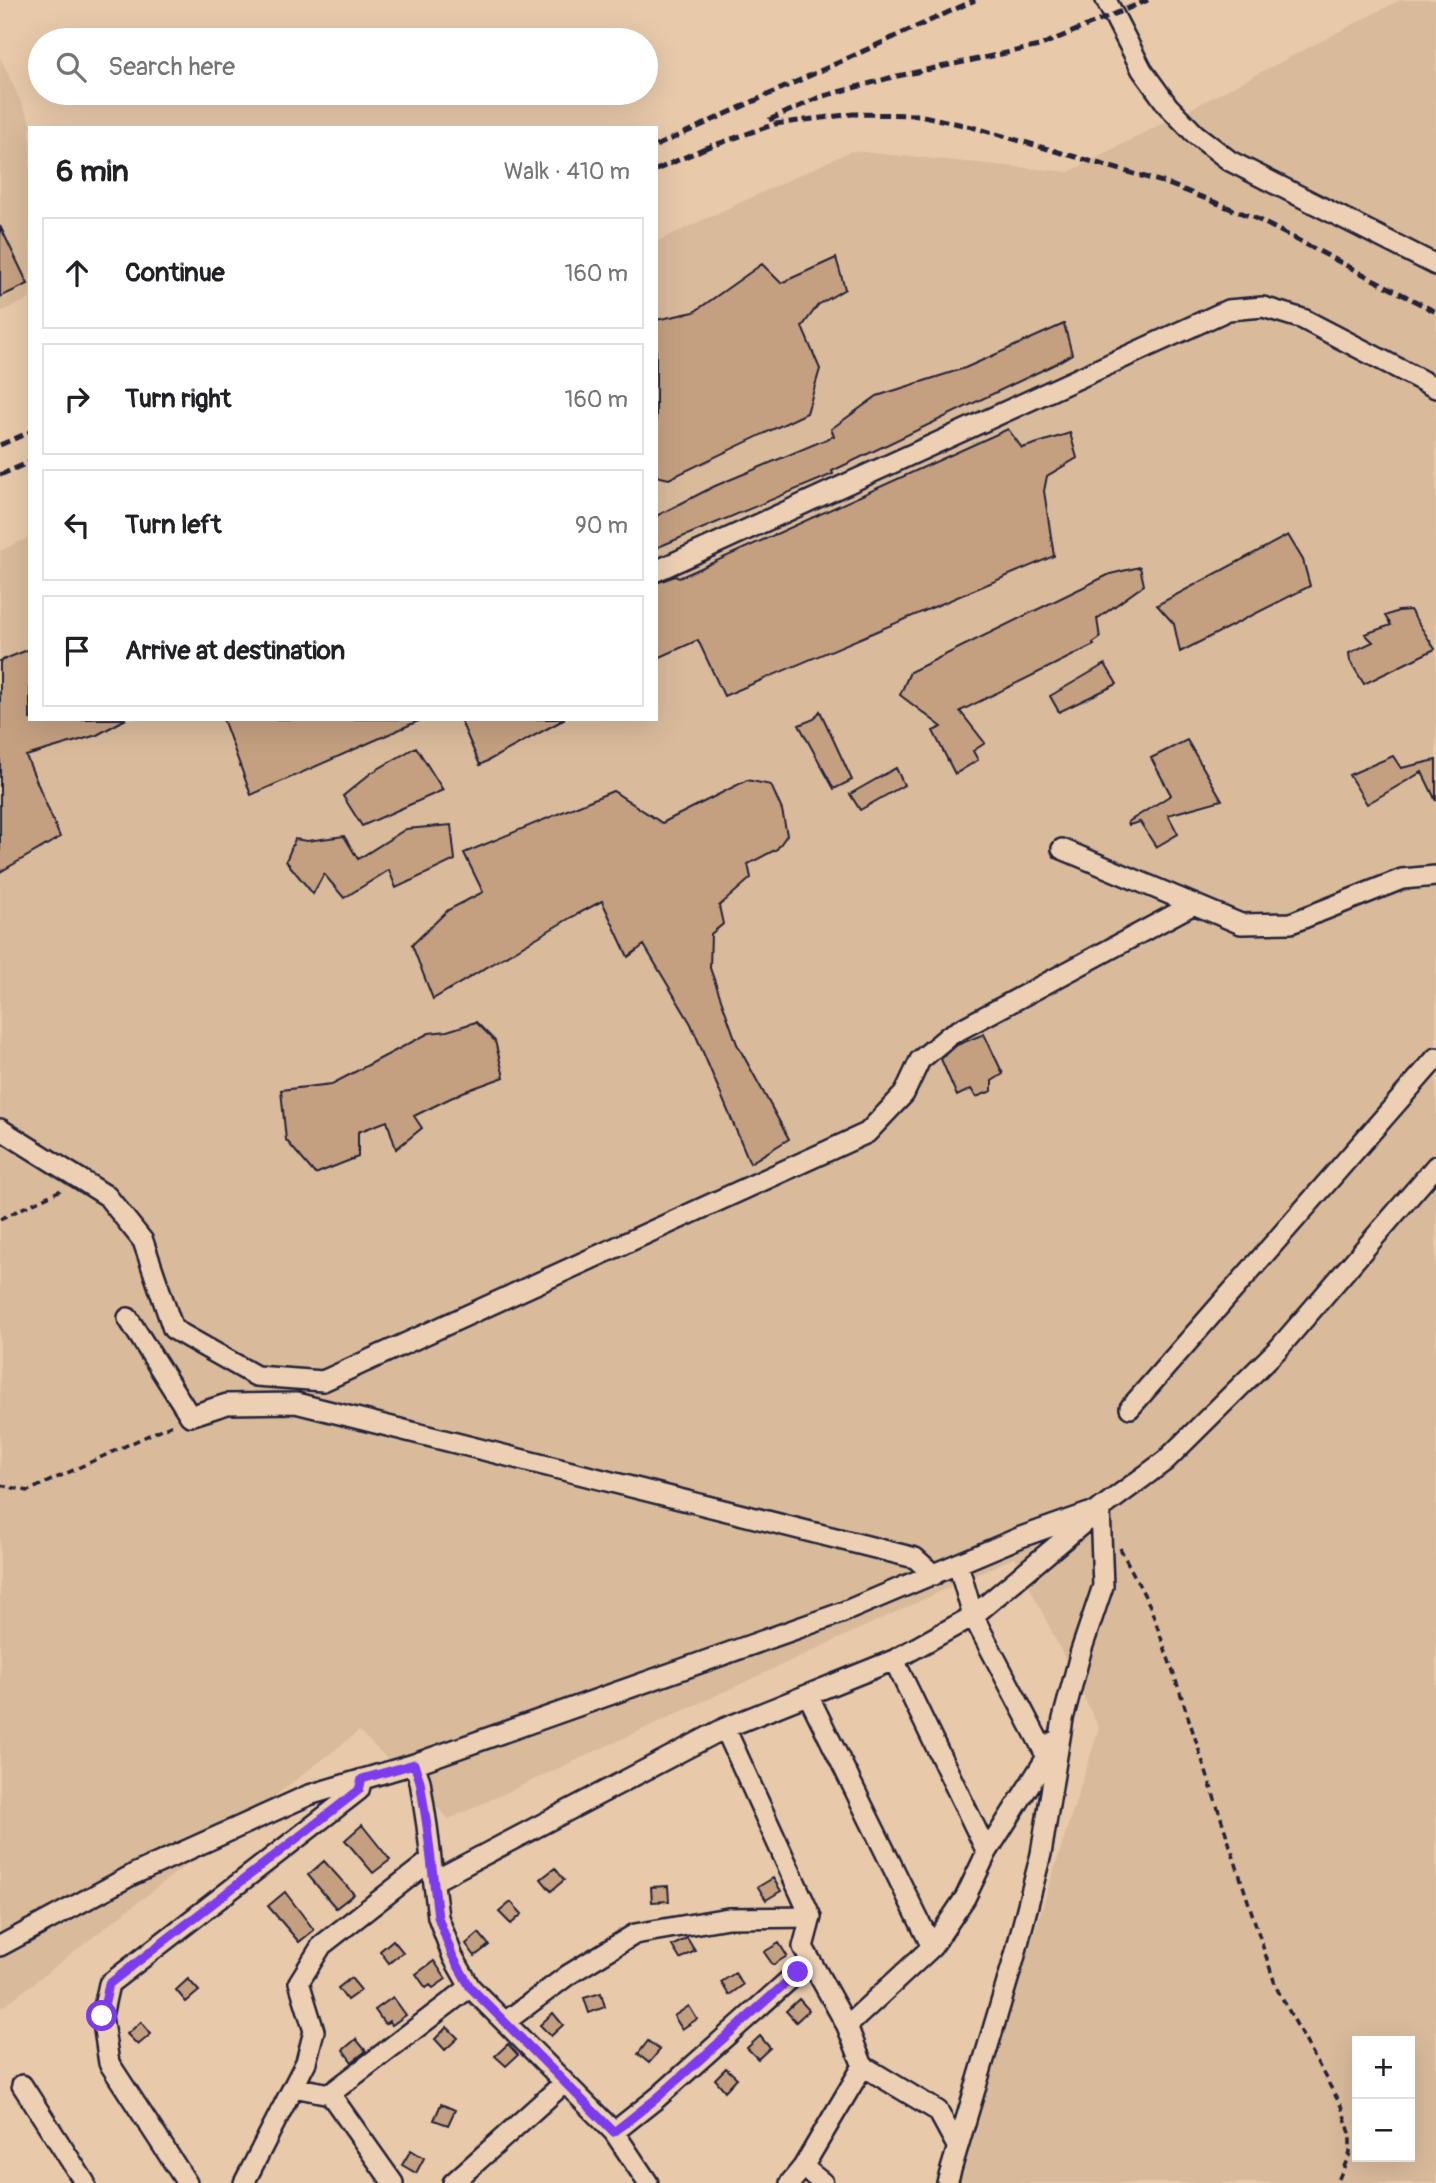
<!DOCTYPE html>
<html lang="en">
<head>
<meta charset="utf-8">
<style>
  body { margin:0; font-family:Pangolin,sans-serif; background:#f6f6f6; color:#202124 }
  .controls { position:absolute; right:21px; bottom:21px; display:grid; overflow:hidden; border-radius:0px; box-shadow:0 7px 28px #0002 }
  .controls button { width:63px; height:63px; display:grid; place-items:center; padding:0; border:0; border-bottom:2px solid #e0e0e0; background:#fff; color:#202124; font:35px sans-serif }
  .stop { position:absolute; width:21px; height:21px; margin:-16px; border:5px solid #7c3aed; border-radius:50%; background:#fff }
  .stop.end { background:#7c3aed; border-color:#fff; box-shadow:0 2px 7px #0008 }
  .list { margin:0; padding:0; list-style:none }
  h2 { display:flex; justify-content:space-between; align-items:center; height:91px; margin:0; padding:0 28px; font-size:30px }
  h2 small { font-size:23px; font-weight:400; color:#757577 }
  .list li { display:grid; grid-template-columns:46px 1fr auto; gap:21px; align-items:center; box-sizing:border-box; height:112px; margin:0 14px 14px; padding:0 14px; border:2px solid #e0e0e0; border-radius:0px }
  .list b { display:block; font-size:26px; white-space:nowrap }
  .list em { font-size:23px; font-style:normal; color:#757577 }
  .icon { flex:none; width:38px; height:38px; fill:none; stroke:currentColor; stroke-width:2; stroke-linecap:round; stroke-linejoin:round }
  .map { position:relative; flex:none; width:1436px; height:2183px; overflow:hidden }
  .search { position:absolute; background:#fff; box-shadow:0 7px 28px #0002; left:28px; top:28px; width:630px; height:77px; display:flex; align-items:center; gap:18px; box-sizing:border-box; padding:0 24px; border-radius:38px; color:#757577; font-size:26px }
  .panel { position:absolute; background:#fff; box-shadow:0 7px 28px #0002; left:28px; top:126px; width:630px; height:595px; border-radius:0px }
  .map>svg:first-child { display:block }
  .built { fill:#d9ba9b; fill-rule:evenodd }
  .building { fill:#c4a080; stroke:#22223b; stroke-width:2 }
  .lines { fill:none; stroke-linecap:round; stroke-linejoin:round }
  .minor-casing { stroke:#22223b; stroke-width:24 }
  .path { stroke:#22223b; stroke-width:3.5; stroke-dasharray:7 5; stroke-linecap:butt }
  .minor { stroke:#edd0b3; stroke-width:19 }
  .rail { stroke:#22223b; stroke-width:5; stroke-dasharray:10 5; stroke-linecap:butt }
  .route { stroke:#7c3aed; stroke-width:9 }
</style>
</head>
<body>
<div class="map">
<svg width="1436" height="2183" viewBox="0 0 1436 2183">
  <rect width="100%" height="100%" fill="#e8c9aa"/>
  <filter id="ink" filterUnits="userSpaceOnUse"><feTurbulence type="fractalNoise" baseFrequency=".0143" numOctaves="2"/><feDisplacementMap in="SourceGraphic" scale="14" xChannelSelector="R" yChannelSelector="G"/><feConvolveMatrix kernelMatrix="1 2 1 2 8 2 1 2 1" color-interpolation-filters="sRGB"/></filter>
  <g filter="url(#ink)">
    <!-- built -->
    <path class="built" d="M1400 0H1436V2183H955L1099 1728 1015 1557 449 1819 359 1731 0 2009V551L30 537V719H656V242L851 151 1069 172ZM1357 2041H1410V2157H1357Z
      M0 57 33 128H30V299L0 312Z"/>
    <!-- building -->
    <path class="building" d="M0 226 28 284 0 297Z
      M836 258 845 289 818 305 802 327 820 369 807 413 669 479 656 476V320L694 312 762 264 781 283Z
      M1064 324 1072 354 1053 365 832 471 833 474 656 548V516L715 486 834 436 831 429 877 396 965 368Z
      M1008 429 1022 448 1070 433 1077 458 1047 476 1044 491 1054 556 724 696 698 640 656 659V583L675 576 679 578Z
      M1288 535 1303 560 1310 586 1180 652 1174 624 1157 605Z
      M1140 567 1144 585 1097 619 1100 638 1093 643 1094 645 960 711 985 743 973 751 978 760 955 774 933 731 942 727 900 695 910 672 1110 574Z
      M1410 610 1435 649 1364 684 1350 661 1349 653 1373 642 1365 634 1391 625 1385 616 1398 611Z
      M30 649V719H126L97 735 26 756 60 837 0 872V661Z
      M1105 664 1117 684 1059 712 1050 696Z
      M820 711 852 780 834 789 799 725 814 719Z
      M223 719H423L251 795Z
      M460 719H565L480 765Z
      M1187 740 1222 800 1168 815 1178 834 1156 847 1140 822 1129 825 1128 822 1171 795 1151 758Z
      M416 747 443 790 362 826 343 796 371 773Z
      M1393 756 1401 768 1436 760V801L1422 772 1367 804 1349 775Z
      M896 768 904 785 860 810 850 794Z
      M747 780 771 785 782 810 787 835 777 849 748 864 751 878 719 906 723 924 711 934 710 968 737 1044 789 1139 750 1163 691 1024 644 945 628 957 602 901 570 918 433 999 412 945 448 910 483 892 464 853 613 791 662 823Z
      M451 825 455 860 396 888 389 870 344 898 324 874 313 894 286 861 295 839 307 841 344 836 358 859 406 829Z
      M476 1022 495 1041 504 1077 463 1092 414 1116 422 1128 396 1149 387 1121 358 1132V1157L315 1174 286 1140 281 1090 332 1084 429 1033 447 1031Z
      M984 1034 1003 1074 992 1081V1091L976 1097 971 1089 957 1096 941 1059 957 1045Z
      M362 1825 390 1860 373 1873 345 1840Z
      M324 1861 354 1894 336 1908 308 1875Z
      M555 1868 564 1880 551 1891 541 1879Z
      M773 1878 781 1891 766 1900 758 1887Z
      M668 1886 669 1901 652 1902 651 1887Z
      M285 1892 314 1930 299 1942 268 1906Z
      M511 1902 522 1914 511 1924 499 1912Z
      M479 1933 489 1945 475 1956 466 1944Z
      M687 1938 695 1951 680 1959 672 1946Z
      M393 1940 403 1952 389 1963 380 1951Z
      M779 1943 787 1956 773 1965 764 1952Z
      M434 1961 446 1979 433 1988 430 1985 426 1988 416 1974Z
      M735 1973 743 1985 729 1995 721 1982Z
      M351 1978 361 1990 347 2000 338 1988Z
      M188 1979 199 1991 186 2002 176 1990Z
      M601 1993 605 2007 589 2013 584 1998Z
      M393 1997 406 2015 392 2025 389 2021 385 2024 375 2010Z
      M799 1999 809 2010 796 2022 786 2011Z
      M689 2006 697 2019 682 2029 674 2016Z
      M553 2013 563 2025 551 2036 540 2025Z
      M141 2022 151 2034 138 2045 127 2034Z
      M447 2027 458 2038 445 2050 435 2039Z
      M760 2036 770 2048 758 2059 747 2048Z
      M356 2039 366 2051 352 2062 343 2050Z
      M648 2041 660 2050 649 2063 638 2054Z
      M508 2044 518 2055 506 2066 495 2056Z
      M726 2068 737 2078 725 2091 715 2079Z
      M441 2104 455 2110 448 2125 434 2120Z
      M411 2150 424 2158 416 2173 402 2165Z"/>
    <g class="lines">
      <!-- minor casing -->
      <g class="minor-casing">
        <path id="minor" d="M1106 0 1142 70 1168 106 1195 134 1230 161 1436 265
          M656 571 1228 310 1263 307 1303 319 1436 388
          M1062 849 1241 924 1291 923 1402 879 1436 876
          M0 1129 107 1196 143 1241 173 1329 256 1376 323 1381 867 1133 904 1094 920 1060 950 1035 1194 904
          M128 1318 190 1416 227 1404 296 1403 915 1558 934 1575
          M1130 1408 1436 1058
          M958 1564 973 1616 1047 1757
          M894 1660 987 1852
          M808 1695 932 1947
          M725 1728 811 1917 803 1947 847 2026 863 2066 803 2167 790 2183
          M414 1764 420 1781 427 1826 438 1917 453 1957 470 1987 614 2132 648 2183
          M434 1881 725 1728 894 1660 973 1616 1100 1509 1165 1461 1279 1348 1436 1166
          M0 1946 134 1874 309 1795 414 1764 841 1613 1021 1537 1089 1513
          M505 2022 568 1975 635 1934 728 1918 811 1917
          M847 2026 932 1947 965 1898 987 1852 1047 1757 1053 1742
          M863 2066 938 2111 957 2146
          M22 2085 85 2183
          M293 2087 330 2094 393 2183
          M330 2094 470 1987
          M614 2132 657 2098 798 1972 812 1965
          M803 2167 823 2183
          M187 2183 109 2063 102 2016 109 1984 359 1790 362 1779
          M244 2183 306 2062 314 2031 299 1982 322 1945 431 1860
          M453 2183 564 2083
          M947 2183 1014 1959 1041 1854 1063 1719 1081 1651 1103 1586 1100 1509"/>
      </g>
      <!-- path -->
      <path class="path" d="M0 1219 61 1190
        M0 1485 28 1491 175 1423
        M1120 1548 1150 1606 1182 1698 1276 1987 1341 2106 1350 2133V2153L1337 2183"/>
      <!-- minor -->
      <use href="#minor" class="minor"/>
      <!-- rail -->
      <path class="rail" d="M769 120 820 97 893 77 1039 46 1148 0
        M656 146 975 0
        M703 149 775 124 853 114 919 115 972 127 1166 183 1257 219 1436 312
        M656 170 712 145
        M0 445 30 432
        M0 475 30 462"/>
    </g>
  </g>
  <g class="lines" filter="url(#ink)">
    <!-- route -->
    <path class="route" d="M102 2016 109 1984 359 1790 362 1779 414 1764 420 1781 427 1826 438 1917 453 1957 470 1987 614 2132 657 2098 798 1972"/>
  </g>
</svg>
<div class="controls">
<button>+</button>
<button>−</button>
</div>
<div class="stop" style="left:102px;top:2016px"></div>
<div class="stop end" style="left:798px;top:1972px"></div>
<div class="search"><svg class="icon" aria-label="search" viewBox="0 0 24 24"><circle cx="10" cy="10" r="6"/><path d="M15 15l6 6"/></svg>Search here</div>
<section class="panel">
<h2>6 min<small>Walk · 410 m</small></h2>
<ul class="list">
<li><svg class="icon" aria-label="ahead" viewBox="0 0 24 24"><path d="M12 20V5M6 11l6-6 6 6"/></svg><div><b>Continue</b></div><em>160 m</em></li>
<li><svg class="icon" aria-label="right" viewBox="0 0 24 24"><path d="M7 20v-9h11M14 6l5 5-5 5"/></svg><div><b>Turn right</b></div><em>160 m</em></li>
<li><svg class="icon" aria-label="left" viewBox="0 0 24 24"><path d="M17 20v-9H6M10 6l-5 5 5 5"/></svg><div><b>Turn left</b></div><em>90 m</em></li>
<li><svg class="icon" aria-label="arrive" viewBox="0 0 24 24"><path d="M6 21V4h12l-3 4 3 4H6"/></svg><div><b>Arrive at destination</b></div></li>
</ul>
</section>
</div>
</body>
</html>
